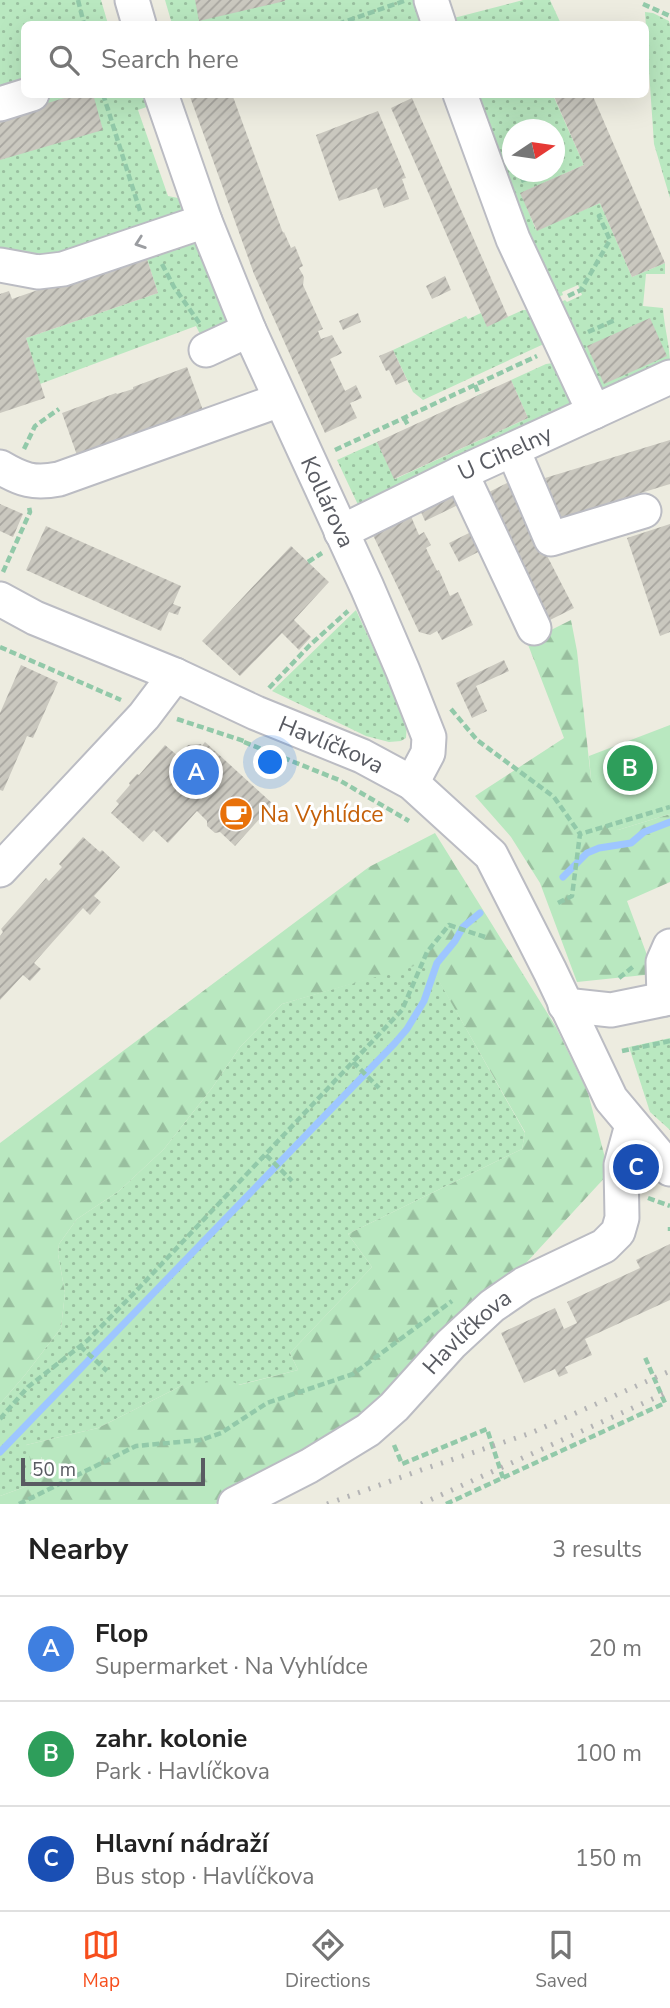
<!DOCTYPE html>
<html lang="en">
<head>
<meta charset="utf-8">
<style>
  body { margin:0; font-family:"Nunito Sans",sans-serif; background:#f6f6f6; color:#222 }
  .compass { position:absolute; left:502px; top:119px; width:63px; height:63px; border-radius:50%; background:#fff; box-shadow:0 7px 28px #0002; rotate:77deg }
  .scale { position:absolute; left:21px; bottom:18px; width:184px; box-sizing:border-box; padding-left:7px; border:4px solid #595b62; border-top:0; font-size:19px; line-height:24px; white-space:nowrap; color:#595b62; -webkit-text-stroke:5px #fff; paint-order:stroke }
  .you { position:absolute; left:271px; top:763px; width:24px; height:24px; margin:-18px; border:5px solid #fff; border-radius:50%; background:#1a73e8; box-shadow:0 0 0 10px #1a73e833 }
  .badge { display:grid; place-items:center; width:46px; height:46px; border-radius:50%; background:#f74e1c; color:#fff; font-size:23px; font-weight:700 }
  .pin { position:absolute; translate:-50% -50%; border:4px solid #fff; box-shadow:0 2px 7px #0006 }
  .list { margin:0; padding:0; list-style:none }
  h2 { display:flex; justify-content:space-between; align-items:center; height:91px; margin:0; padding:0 28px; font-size:30px }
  h2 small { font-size:23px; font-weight:400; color:#767676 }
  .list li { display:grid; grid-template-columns:46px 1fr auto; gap:21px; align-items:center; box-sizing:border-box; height:105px; padding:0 28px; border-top:2px solid #e0e0e0 }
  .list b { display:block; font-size:26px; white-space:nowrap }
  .list p { margin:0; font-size:23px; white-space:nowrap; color:#767676 }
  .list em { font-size:23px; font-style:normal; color:#767676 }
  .icon { flex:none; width:38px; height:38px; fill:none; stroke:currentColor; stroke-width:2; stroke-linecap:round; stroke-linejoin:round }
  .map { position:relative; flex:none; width:670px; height:1504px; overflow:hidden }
  .search { position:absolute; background:#fff; box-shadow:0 7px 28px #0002; left:21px; right:21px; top:21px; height:77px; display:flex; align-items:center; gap:18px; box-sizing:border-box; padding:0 24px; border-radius:10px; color:#767676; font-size:26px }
  .sheet { height:406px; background:#fff }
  nav { display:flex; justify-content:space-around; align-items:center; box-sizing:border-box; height:98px; border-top:2px solid #e0e0e0; background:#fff; font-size:19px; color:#767676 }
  nav a { display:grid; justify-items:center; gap:4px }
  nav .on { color:#f74e1c }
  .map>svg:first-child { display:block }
  .grass { fill:url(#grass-dots); fill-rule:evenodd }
  .forest { fill:url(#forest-firs) }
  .garden { fill:#b9e8c0 }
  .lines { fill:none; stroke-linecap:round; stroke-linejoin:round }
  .stream { stroke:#9ec6ff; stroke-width:7 }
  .building { fill:url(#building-hatch) }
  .minor-casing { stroke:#bbbcc3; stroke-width:37 }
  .path { stroke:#92c9a9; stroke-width:4.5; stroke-dasharray:7 3.5; stroke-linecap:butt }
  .minor { stroke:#fff; stroke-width:33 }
  .rail { stroke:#b4b4b5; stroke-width:5; stroke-dasharray:2 9; stroke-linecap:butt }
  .oneway { stroke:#9b9da1 }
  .labels { text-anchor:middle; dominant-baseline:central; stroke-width:6; stroke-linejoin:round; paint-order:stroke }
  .street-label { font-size:23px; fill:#595b62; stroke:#fff }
  .food-label { font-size:23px; fill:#c56008; stroke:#fff; text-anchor:start }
</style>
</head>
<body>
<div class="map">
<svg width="670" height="1504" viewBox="0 0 670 1504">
  <defs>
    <pattern id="grass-dots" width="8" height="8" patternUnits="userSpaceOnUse" patternTransform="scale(1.75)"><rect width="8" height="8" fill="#b9e8c0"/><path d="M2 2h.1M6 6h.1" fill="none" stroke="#99bf9f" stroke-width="1.8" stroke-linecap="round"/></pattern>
    <pattern id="forest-firs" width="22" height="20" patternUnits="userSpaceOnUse" patternTransform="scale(1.75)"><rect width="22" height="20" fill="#b9e8c0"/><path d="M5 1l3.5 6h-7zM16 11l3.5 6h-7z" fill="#99bf9f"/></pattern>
    <pattern id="building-hatch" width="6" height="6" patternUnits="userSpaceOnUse" patternTransform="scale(1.75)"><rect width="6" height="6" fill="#cac8bf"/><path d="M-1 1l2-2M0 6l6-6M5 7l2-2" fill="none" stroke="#a7a59f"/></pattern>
  </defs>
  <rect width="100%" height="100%" fill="#edece0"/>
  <!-- grass -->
  <path class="grass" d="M0 0H101L108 24H24V91L0 98Z
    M165 0H426L433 24H172Z
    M523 0H550L561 24H452L450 19Z
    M645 12 653 13 669 21 670 26V198L654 144Z
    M52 95H152L155 104 138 110 168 196 188 200 190 209 70 260H0V109Z
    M474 95H553L584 165 521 193 536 230 600 203 632 277 665 263V274H646L643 306 663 308C664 327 670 345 670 364L604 395 557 304 565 300 567 302 582 295 578 285 562 292 563 295 555 298 510 196ZM512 130H554V172H512Z
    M193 232 229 322 202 338 196 326 40 384 26 338 158 293 145 253Z
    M523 310H528L546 343 423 400 413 392 393 350 466 316 468 319 481 313 487 326Z
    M553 363 558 365 572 396 567 410 359 507 337 460 377 442 395 479 528 418 511 380 546 364Z
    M356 610 407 722 406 738 401 741 389 742 366 736 272 691Z
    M428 961 525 1133 522 1149 348 1234 372 1267 290 1353 298 1370 238 1385H183L98 1428 26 1445 42 1456 33 1484 0 1496V1404L25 1375 61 1328 65 1293 58 1254 59 1244 77 1219 119 1191 164 1149 212 1088 240 1047 282 1004Z
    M670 1038V1130L650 1112 629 1047Z"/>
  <!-- forest -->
  <path class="forest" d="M571 620 577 651 591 779 618 830 670 814V882L627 901 654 974 577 982 540 883 511 837 475 796 564 738 527 642Z
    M435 833 556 1027 588 1093 609 1173 514 1276 400 1395 271 1481 215 1504H0V1496L33 1484 42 1457 30 1459 26 1445 98 1428 183 1385 229 1380 239 1385 298 1370 290 1353 372 1267 348 1234 522 1149 525 1132 428 962 282 1004 240 1047 212 1088 164 1149 119 1191 77 1219 59 1244 58 1254 65 1293 61 1328 25 1375 0 1404V1143L369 867Z"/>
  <!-- garden -->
  <path class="garden" d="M670 725V814L618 830 605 819 591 779 589 756Z"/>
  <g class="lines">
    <!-- stream -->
    <path class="stream" d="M563 877 587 853 599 848 631 843 644 832 670 822
      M0 1452 395 1043 407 1029 424 1001 437 963 455 941 463 927 480 913"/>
  </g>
  <!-- building -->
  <path class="building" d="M195 0H285V1L199 21Z
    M78 94H93L103 130 0 160V117Z
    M189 94H232L283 233 284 232 291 248 295 246 303 266 299 268 304 277 303 285 323 329 318 331 321 339 332 335 342 353 330 359 345 391 356 385 362 398 350 403 357 418 325 433 254 274Z
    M553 94H592L665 263 632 277 600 203 537 231 520 193 584 165Z
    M412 98 508 317 487 327 391 108Z
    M378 111 406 178 402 179 409 199 384 208 377 188 339 201 316 135Z
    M145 253 158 293 26 338 45 398 0 413V294L9 291 12 299Z
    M445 276 451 290 432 299 426 286Z
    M358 313 361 322 343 330 339 321Z
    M650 318 667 356 604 384 587 346Z
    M393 350 407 380 396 385 389 370 386 371 379 356Z
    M187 367 204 413 78 458 62 413 116 393 117 394 133 389V387Z
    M511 380 528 418 394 479 377 442Z
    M670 440V484L557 519 545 478Z
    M509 482 574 608 550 620 487 493Z
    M453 494 458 505 425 521 420 510Z
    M0 504 23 514 13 537 0 531Z
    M410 514 419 535 424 532 431 545 426 548 437 571 439 570 450 596 458 592 473 625 442 640 437 631 430 635 419 632 372 533Z
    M670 524V632L660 636 627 538Z
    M46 526 181 586 173 604 181 607 178 615 169 612 161 631 26 570Z
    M471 532 480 551 459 562 449 543Z
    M291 546 329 582 294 620 311 637 299 650 282 633 240 676 202 641Z
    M504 660 509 671 476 686 487 711 472 718 456 683Z
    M21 665 58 682 33 738 27 736 3 791 0 790V713Z
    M205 742 273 804 235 846 220 832 215 833 207 826V821L197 811 168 843 154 830 143 842 111 813 119 804 116 801 130 785 129 783 137 774 139 775 165 745 178 756 188 745 201 744 202 746Z
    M83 837 100 852 102 850 120 867 94 896 101 902 90 915 83 908 34 963 41 969 30 981 23 975 0 1000V936L3 932 1 929 46 878 49 881 62 867 59 864Z
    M670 1244V1300L585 1339 592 1355 565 1367 568 1373 559 1377 555 1369 524 1383 501 1333 555 1308 564 1329 577 1323 567 1302 640 1268 636 1260Z"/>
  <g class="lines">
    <!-- minor casing -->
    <g class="minor-casing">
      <g id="minor">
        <path d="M132 0 139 24"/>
        <path d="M431 0 439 24"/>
        <path id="s1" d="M161 94 205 221 249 330 367 587 403 671 429 737 428 753 412 783"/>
        <path d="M460 94 513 239 594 412"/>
        <path d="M0 104 32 94"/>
        <path d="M0 265 38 272 63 269 205 221"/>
        <path d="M206 350 249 330"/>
        <path d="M513 450 551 539 644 511"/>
        <path d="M0 467C22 480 34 484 59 479L280 400"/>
        <path d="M461 473 534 628"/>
        <path id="s2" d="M341 532 461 473 670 377"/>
        <path id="s3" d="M0 599 35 618 175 675 256 713 362 756 412 783 491 855 550 971 611 1099 670 1169"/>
        <path d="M0 870 144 716 175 675"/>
        <path d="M664 999 663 962 670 946"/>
        <path d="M565 1005 611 1010 670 998"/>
        <path id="s4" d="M235 1504 309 1466 368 1430 394 1407 451 1344 492 1306 524 1284 604 1246 618 1232 622 1218 621 1165 632 1125"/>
      </g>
    </g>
    <!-- path -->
    <path class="path" d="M78 0 84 24
      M643 4 670 16
      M338 24 404 1
      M103 94 141 214
      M521 181 543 172
      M162 264 174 287 200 324
      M568 296 581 290 610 240 599 216 605 213
      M588 332 615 320
      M475 385 479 395
      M404 418 409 427
      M24 449 35 426 59 409
      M335 450 537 356
      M308 562 322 553
      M3 572 30 512 29 507
      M0 647 121 700
      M269 688 310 645 348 611
      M451 709 477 740 554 797 580 834
      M177 719 244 741
      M244 742 339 780 409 821
      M558 903 572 896 580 834 670 807
      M619 978 634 966
      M622 1051 670 1041
      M353 1062 379 1088
      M266 1155 292 1181
      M648 1198 670 1206
      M670 1227V1231
      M80 1346 107 1371
      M0 1419 28 1387 88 1340 137 1290 402 1010 427 952 449 925 485 937
      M394 1445 402 1464 487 1429 503 1478
      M19 1504 136 1446 201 1440 221 1433 267 1403 353 1374 452 1301
      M446 1504 665 1403 644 1355"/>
    <!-- minor -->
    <use href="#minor" class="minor"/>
    <!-- rail -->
    <path class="rail" d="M327 1504 424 1469 531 1433 670 1371
      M421 1504 670 1391"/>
  </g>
  <!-- one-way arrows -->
  <defs><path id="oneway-chevron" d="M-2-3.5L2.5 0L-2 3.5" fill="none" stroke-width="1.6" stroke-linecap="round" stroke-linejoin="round" transform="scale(1.75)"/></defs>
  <use class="oneway" href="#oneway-chevron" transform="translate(140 243) rotate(161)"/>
  <!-- icons -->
  <defs>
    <g id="cafe-disc" transform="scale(1.75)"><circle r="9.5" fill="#e8710a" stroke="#fff"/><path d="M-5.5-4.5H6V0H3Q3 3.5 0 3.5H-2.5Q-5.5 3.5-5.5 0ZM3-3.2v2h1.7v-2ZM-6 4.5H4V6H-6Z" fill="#fff"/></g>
  </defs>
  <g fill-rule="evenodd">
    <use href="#cafe-disc" x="236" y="814"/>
  </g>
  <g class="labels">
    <!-- street labels -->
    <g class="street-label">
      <text stroke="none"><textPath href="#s2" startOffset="182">U Cihelny</textPath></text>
      <text stroke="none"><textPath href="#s1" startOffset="441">Kollárova</textPath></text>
      <text stroke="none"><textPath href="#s3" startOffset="362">Havlíčkova</textPath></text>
      <text stroke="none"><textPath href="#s4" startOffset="292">Havlíčkova</textPath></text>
    </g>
    <!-- food labels -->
    <g class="food-label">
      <text x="260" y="814">Na Vyhlídce</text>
    </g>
  </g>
</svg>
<svg class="compass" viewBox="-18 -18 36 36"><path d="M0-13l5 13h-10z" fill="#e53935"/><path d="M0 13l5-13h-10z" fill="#767676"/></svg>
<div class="scale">50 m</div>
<div class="you"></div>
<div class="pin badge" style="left:196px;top:772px;background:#3f7fe0">A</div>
<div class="pin badge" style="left:630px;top:768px;background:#2e9e5b">B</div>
<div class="pin badge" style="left:636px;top:1167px;background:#1a4fb4">C</div>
<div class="search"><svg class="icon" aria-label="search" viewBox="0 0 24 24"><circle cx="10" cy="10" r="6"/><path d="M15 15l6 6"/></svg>Search here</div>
</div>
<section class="sheet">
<h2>Nearby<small>3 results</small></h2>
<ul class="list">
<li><span class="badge" style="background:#3f7fe0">A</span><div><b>Flop</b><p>Supermarket · Na Vyhlídce</p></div><em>20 m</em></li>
<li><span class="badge" style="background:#2e9e5b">B</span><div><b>zahr. kolonie</b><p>Park · Havlíčkova</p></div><em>100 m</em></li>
<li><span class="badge" style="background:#1a4fb4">C</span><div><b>Hlavní nádraží</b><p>Bus stop · Havlíčkova</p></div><em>150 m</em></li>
</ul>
</section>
<nav>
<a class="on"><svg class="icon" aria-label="map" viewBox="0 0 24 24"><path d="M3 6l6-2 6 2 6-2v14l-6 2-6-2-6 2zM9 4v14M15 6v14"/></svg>Map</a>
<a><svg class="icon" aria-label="directions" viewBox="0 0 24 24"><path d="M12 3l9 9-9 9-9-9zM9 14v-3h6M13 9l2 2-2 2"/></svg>Directions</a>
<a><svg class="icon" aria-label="saved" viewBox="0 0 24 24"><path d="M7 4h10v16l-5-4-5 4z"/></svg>Saved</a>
</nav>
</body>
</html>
